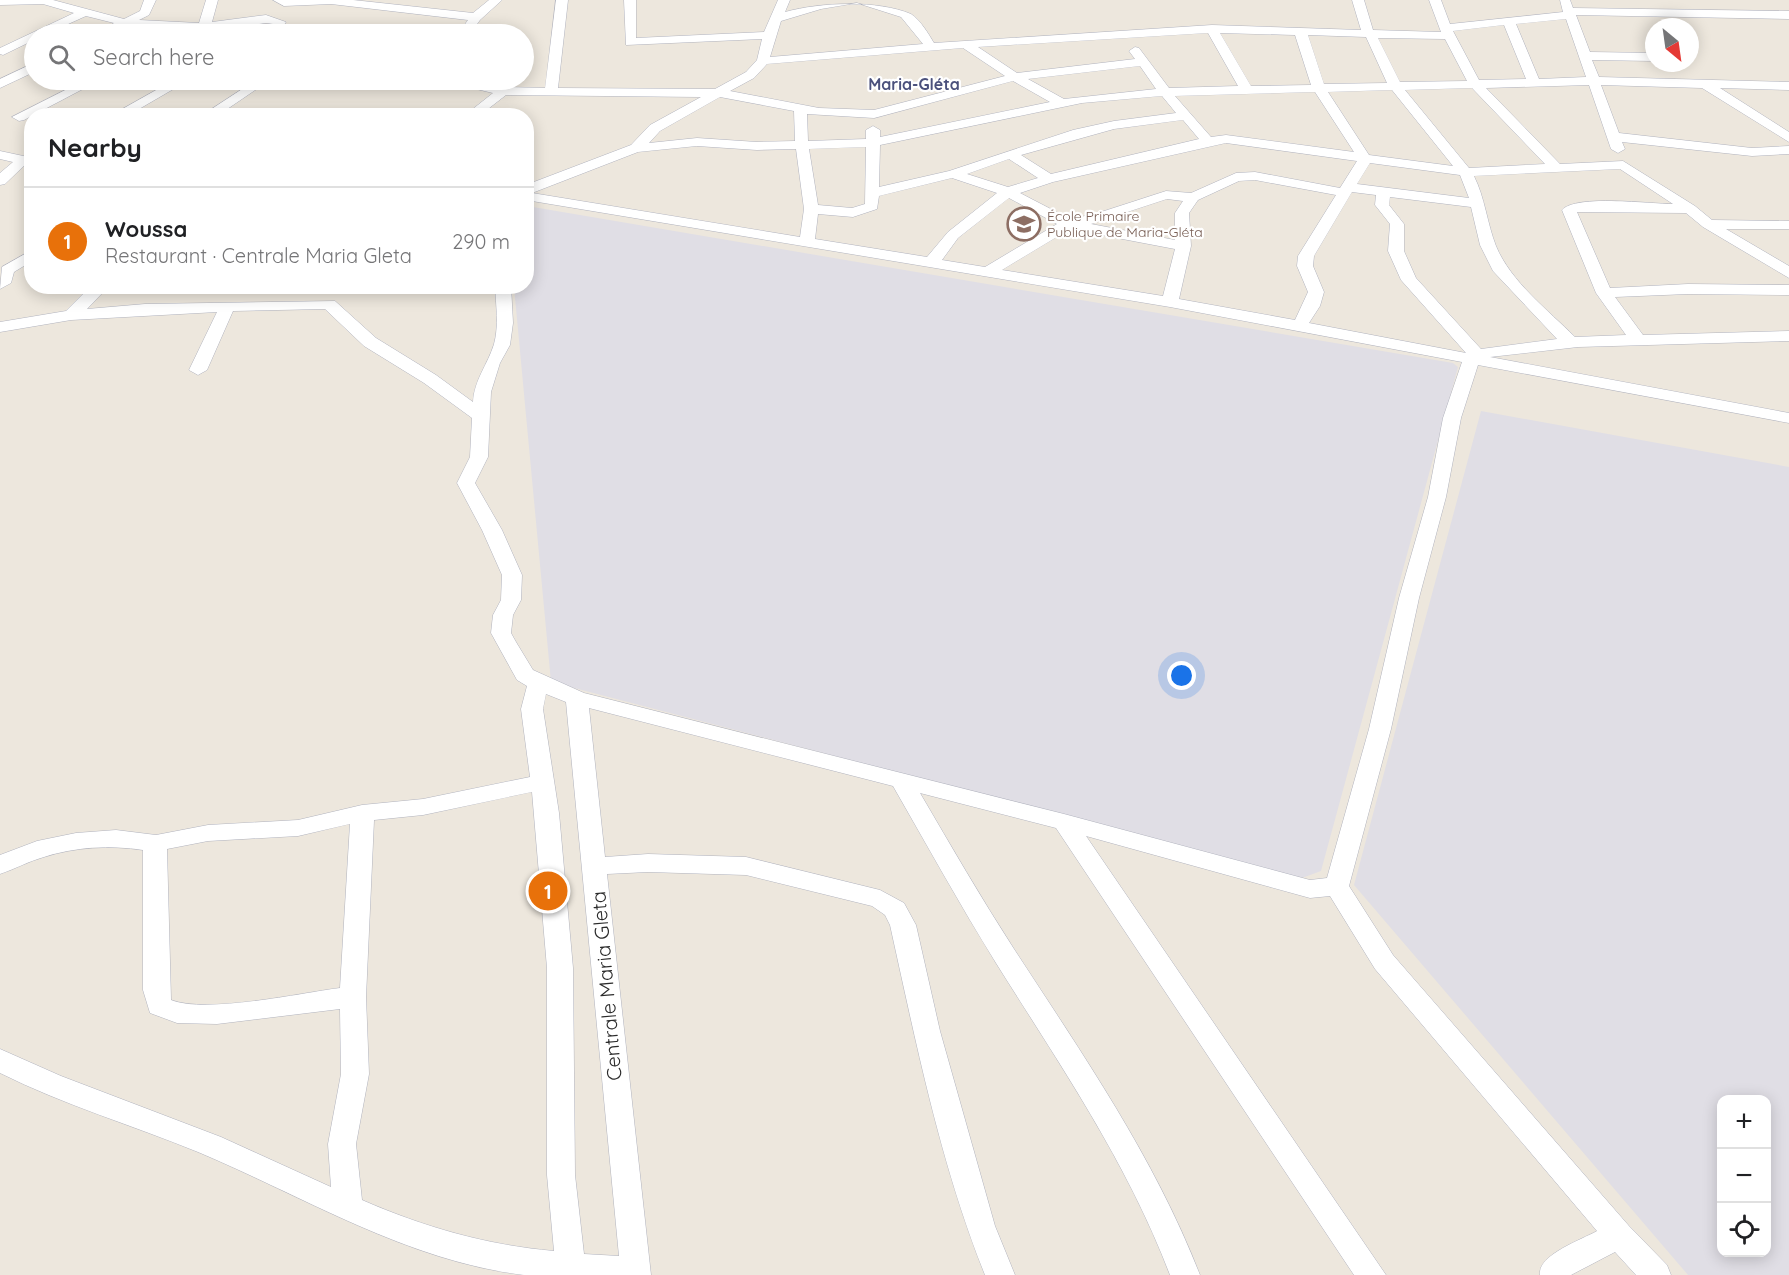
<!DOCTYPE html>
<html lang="en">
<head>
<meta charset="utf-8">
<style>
  body { margin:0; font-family:Quicksand,sans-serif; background:#f6f6f6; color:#202124 }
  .controls { position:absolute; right:18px; bottom:18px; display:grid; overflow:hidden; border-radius:12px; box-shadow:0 3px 15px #0003 }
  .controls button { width:54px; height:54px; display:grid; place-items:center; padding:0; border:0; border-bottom:2px solid #e0e0e0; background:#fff; color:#202124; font:30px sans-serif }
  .compass { position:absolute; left:1645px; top:18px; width:54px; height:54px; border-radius:50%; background:#fff; box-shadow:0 3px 15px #0003; rotate:151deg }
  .you { position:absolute; left:1182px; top:676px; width:21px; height:21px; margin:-15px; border:4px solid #fff; border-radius:50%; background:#1a73e8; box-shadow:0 0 0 9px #1a73e833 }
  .badge { display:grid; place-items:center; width:39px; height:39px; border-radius:50%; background:#0f766e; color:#fff; font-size:20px; font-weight:700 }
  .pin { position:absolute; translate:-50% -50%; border:3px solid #fff; box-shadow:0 2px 6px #0006 }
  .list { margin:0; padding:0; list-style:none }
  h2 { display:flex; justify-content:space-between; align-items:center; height:78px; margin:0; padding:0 24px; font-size:26px }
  h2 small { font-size:20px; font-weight:400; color:#757577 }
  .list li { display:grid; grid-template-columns:39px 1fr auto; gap:18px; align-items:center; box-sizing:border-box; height:108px; padding:0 24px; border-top:2px solid #e0e0e0 }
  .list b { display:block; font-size:22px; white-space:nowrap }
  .list p { margin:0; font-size:20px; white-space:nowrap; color:#757577 }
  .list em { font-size:20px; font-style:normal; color:#757577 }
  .icon { flex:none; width:33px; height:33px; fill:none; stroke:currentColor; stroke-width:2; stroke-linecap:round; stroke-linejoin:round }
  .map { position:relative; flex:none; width:1789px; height:1275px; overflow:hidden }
  .search { position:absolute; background:#fff; box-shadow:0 3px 15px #0003; left:24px; top:24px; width:510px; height:66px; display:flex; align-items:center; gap:15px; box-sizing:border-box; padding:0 21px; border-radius:33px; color:#757577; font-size:22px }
  .panel { position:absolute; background:#fff; box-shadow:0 3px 15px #0003; left:24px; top:108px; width:510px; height:186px; border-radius:24px }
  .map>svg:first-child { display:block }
  .industrial { fill:#e0dee5; fill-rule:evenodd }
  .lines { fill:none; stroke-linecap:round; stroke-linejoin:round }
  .minor-casing { stroke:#b1b3be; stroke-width:1 }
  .minor { fill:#fff; fill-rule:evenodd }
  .labels { text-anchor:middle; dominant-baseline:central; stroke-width:4.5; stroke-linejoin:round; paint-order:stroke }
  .far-education-label { font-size:14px; fill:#785e54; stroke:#fff; text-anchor:start }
  .far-quarter-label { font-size:16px; font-weight:bold; fill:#4b517c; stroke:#fff }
  .near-street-label { font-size:20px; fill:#2b2b2b; stroke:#fff }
</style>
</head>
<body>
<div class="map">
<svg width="1789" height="1275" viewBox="0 0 1789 1275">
  <rect width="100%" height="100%" fill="#ede7dd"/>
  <!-- industrial -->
  <path class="industrial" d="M527 206 1453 363 1458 367 1321 871 1302 878 551 682 514 287 526 286Z
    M1481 411 1789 467V1275H1688L1354 885ZM1722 1100H1766V1252H1722Z"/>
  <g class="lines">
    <!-- minor casing -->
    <g class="minor-casing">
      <path id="minor" d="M0 0H53L124 19 140 11 144 0H156L149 15 139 20 199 23 206 0H218L212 22 266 15 286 22C279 34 268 35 255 34L273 24 266 23 204 32 127 27 110 34H96L114 23 86 16 46 34H34V40L3 55 0 54V48L74 13 43 4 0 5Z
        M273 0H353L473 13 489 0H502L480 20 470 34H458L468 20 331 4 284 6Z
        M556 0H568L558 88 715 89 746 72 757 60 762 39 626 45 624 0H636V38L764 32 778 0H790L785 12C821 2 878 0 911 14 921 21 928 33 934 43L1212 25 1361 30 1352 0H1364L1373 30 1441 32 1429 0H1441L1450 24 1563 12 1560 0H1570L1573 8 1789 11V19L1576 15 1590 52 1654 53V61L1592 60 1599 77 1789 82V90L1720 88 1789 132V142L1702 88 1601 85 1619 133 1752 148 1789 146V154L1752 156 1622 142 1625 149 1618 153 1611 149 1589 85 1486 88 1560 164 1623 161 1695 206 1712 220 1789 221V229H1726L1789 266V278L1703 227 1686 213 1577 212 1610 288 1688 284 1789 285V295L1688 294 1615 297 1643 335 1789 331V341L1578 347 1490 357 1789 413V423L1478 365 1461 418 1446 497 1419 598 1391 729 1349 886 1393 955 1629 1226 1667 1265 1671 1275H1636L1615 1252 1571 1275H1540C1537 1255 1581 1240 1597 1231L1375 969 1330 896 1310 898 1086 836 1386 1275H1354L1056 828 920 793C951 846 981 898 1014 949 1083 1055 1154 1157 1200 1275H1170C1127 1162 1060 1065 996 963 960 905 927 845 893 786L589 708 605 857 648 854 746 857 880 890 904 903 916 925 940 1031 995 1226 1015 1275H985C940 1163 916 1042 890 925L885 915 872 906 746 875 648 872 607 874 651 1275C610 1275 565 1275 524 1275 407 1261 305 1197 198 1152 132 1125 64 1105 0 1073V1049L61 1076 221 1137 331 1187 328 1144 341 1074 340 1009 217 1024 177 1023 150 1013 143 990V850C110 845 75 847 44 857 29 861 15 869 0 874V855L37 841 76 833 116 830 156 835 208 825 298 820 362 805 423 799 530 777 521 709 527 686 517 680 491 633 493 615 501 600 502 575 482 530 457 483 470 457 472 418 424 383 364 346 325 309 233 311 207 370 198 375 189 370 217 312 71 320 0 332V322L66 311 91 286H109L87 309 145 304 335 301 376 338 436 375 473 402C474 380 488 364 494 344 499 326 496 305 495 286H511L513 323 510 345 500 363 491 392 488 457 475 483 502 530 522 575 521 600 513 615 511 633 516 642 533 670 584 693 1064 814 1310 880 1327 878 1369 729 1399 598 1428 497 1443 418 1462 362 1170 307 526 200V185L631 145 650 125 701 97 506 95 479 116H464L493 93 451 83 449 80H470L503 87 545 88ZM857 3 901 17 923 44 770 57 781 21 821 9ZM1566 19 1586 77 1539 79 1516 24ZM1504 25 1526 79 1479 80 1453 31ZM1208 33 1238 86 1169 88 1139 48 1135 47 1129 51 1135 59 1017 73 978 47ZM1220 33 1295 35 1311 85 1251 86ZM1308 35 1366 37 1387 83 1324 84ZM1378 38 1445 39 1467 81 1400 82ZM963 48 1005 76 874 110 819 108 730 91 754 78 767 64ZM1140 66 1156 89 1064 99 1028 79ZM1013 81 1050 102 880 137V130L873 126 866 130V139L808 141 807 114 874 118ZM1472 88 1545 164 1469 168 1405 90ZM1392 90 1453 166 1369 155 1328 92ZM1315 92 1354 152 1226 135 1211 137 1175 96ZM1162 96 1176 113 1114 121 1073 130 949 171 879 187 880 145 1082 103ZM720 97 794 111 795 141 757 142 697 138 649 143 660 131ZM1183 120 1199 139 1051 174 1021 155 1114 129ZM1226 143 1357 161 1340 188 1255 172 1236 173 1191 193 1166 191 1095 214 1070 219 1020 193 1053 182ZM697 146 757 150 796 149 804 209 800 237 532 193 638 152ZM866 147 865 204 852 208 818 205 809 149ZM1009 159 1038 178 1008 187 967 174ZM1370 163 1460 175 1469 198 1357 184ZM1620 169 1673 204C1650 204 1576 194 1562 210L1596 293 1626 335 1575 337C1548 310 1511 282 1496 246 1487 223 1485 198 1474 176ZM952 178 997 193 948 232 927 257 815 239 818 214 853 217 877 209 879 196ZM1255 180 1336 195 1298 256 1297 266 1308 292 1295 320 1179 299 1191 246 1189 213 1198 200 1239 181ZM1352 192 1376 195 1375 205 1390 224 1388 251 1401 280 1466 353 1309 323 1320 306 1324 292 1313 266 1314 256ZM1390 197 1471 207 1480 245 1493 271 1557 339 1481 349 1416 278 1404 251V224L1389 205ZM1009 198 1057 224 985 267 942 260 958 238ZM1167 199 1183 201 1175 213V240L1091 224ZM1070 229 1175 249 1163 296 1002 270ZM546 694 566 702 619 1256 584 1254 575 1175 573 968 559 813 543 709ZM532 792 547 968V1175L554 1251C486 1245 424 1227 362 1200L356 1144 369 1074 366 997 374 820 423 815ZM350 824 340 988C300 993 207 1014 171 1000L167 849 208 841 298 836Z
        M348 29 361 31 363 34H343L344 30Z
        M34 63V72L0 88V79Z
        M85 80H100L24 120 19 121 12 117Z
        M174 80H189L127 116H110Z
        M256 80H270L217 116H201Z
        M0 151 28 157 30 160 5 184 0 185V173L13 162 0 159Z
        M32 250V261L14 272 11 283 0 289 2 267Z"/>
    </g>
    <!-- minor -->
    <use href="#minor" class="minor"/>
  </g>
  <!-- icons -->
  <defs>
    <g id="school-ring" transform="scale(1.725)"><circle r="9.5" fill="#fff" stroke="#8d6e63" stroke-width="1.5"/><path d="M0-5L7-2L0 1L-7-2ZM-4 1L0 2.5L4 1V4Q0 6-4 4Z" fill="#8d6e63"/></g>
  </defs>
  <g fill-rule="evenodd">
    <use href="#school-ring" x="1024" y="224"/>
  </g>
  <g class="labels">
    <!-- far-education labels -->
    <g class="far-education-label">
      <text x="1047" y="216">École Primaire<tspan x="1047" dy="16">Publique de Maria-Gléta</tspan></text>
    </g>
    <!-- far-quarter labels -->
    <g class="far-quarter-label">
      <text x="914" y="84">Maria-Gléta</text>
    </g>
    <!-- near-street labels -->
    <g class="near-street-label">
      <text transform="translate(606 986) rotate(-95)">Centrale Maria Gleta</text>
    </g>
  </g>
</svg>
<div class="controls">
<button>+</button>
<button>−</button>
<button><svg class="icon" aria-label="locate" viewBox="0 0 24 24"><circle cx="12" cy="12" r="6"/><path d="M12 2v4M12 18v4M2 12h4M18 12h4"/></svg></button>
</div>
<svg class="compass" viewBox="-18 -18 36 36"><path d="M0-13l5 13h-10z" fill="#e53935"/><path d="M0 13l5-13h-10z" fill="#757577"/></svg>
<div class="you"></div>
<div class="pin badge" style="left:548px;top:891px;background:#e8710a">1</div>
<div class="search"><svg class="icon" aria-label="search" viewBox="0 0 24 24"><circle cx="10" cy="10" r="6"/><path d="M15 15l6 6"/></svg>Search here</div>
<section class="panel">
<h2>Nearby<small></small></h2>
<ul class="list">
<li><span class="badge" style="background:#e8710a">1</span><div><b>Woussa</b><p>Restaurant · Centrale Maria Gleta</p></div><em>290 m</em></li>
</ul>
</section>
</div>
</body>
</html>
